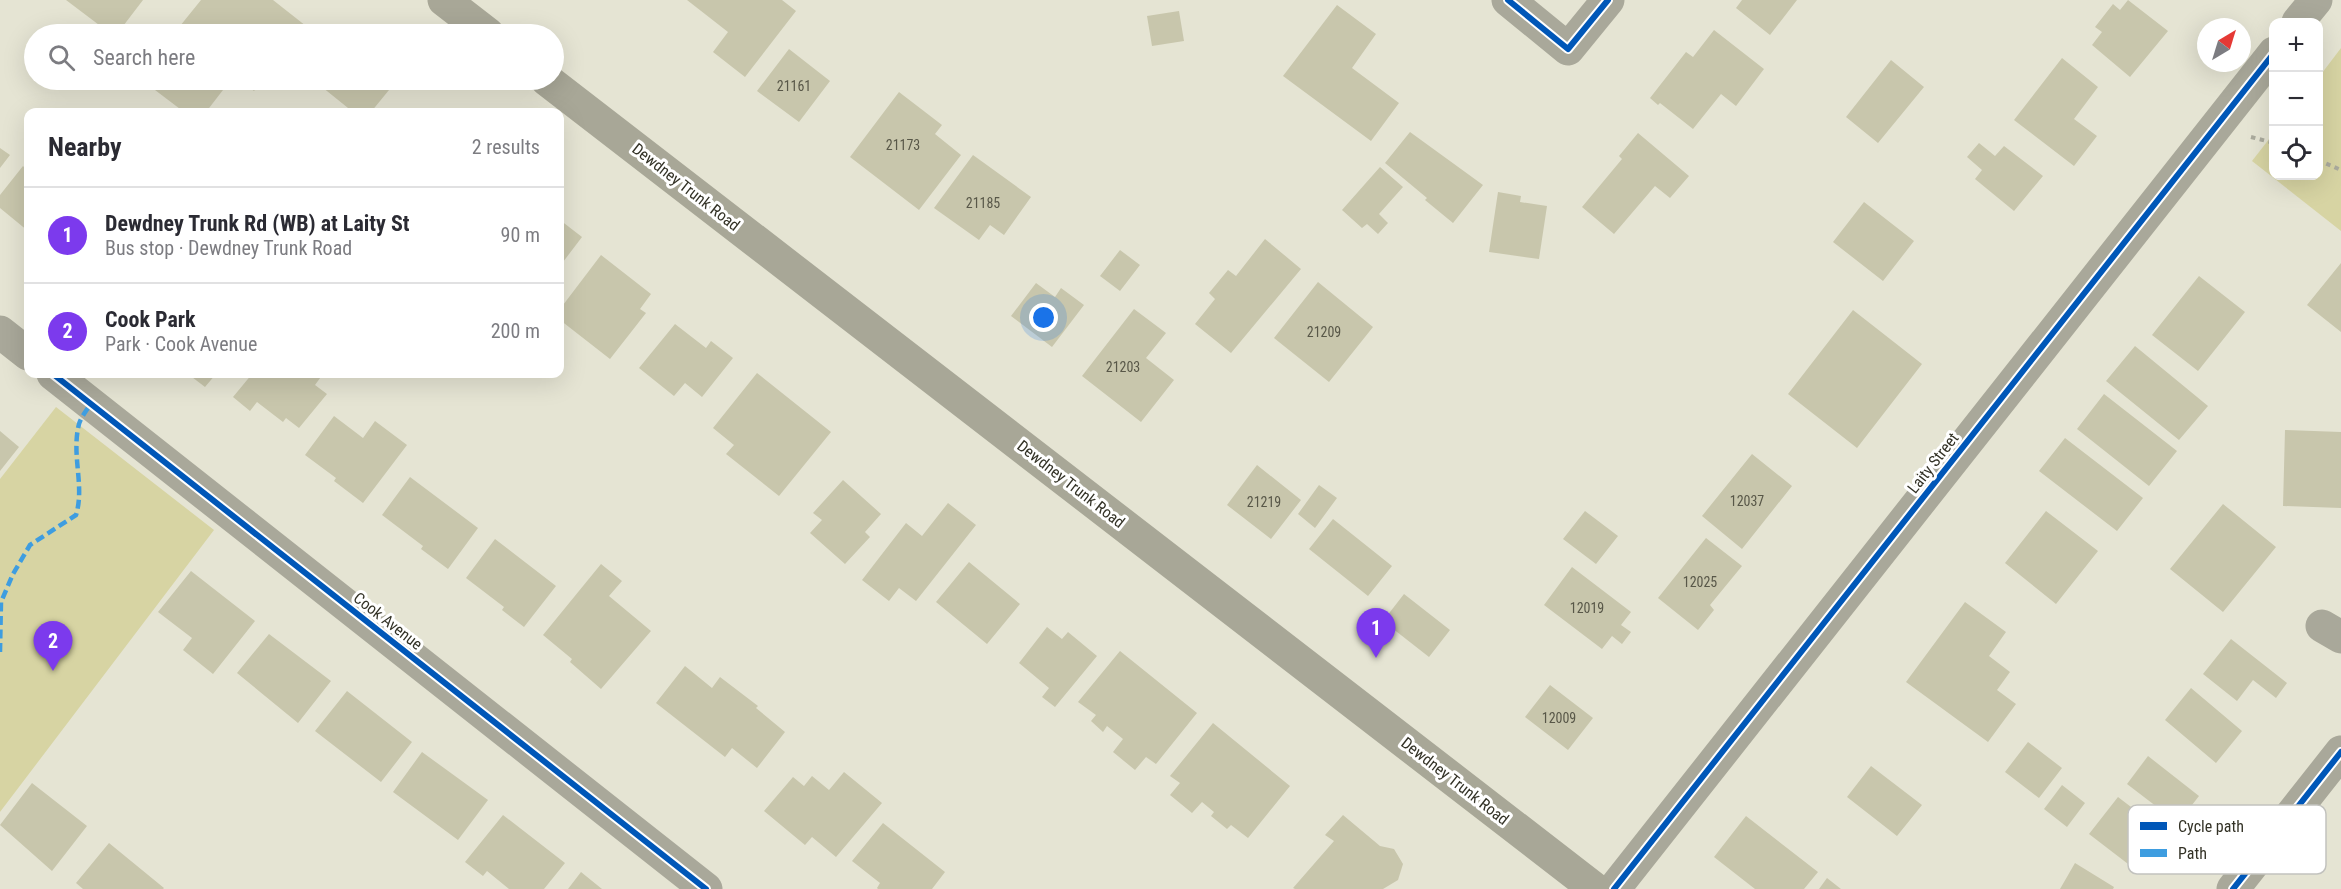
<!DOCTYPE html>
<html lang="en">
<head>
<meta charset="utf-8">
<style>
  body { margin:0; font-family:"Roboto Condensed",sans-serif; background:#f7f7f7; color:#2b2b33 }
  .controls { position:absolute; right:18px; top:18px; display:grid; overflow:hidden; border-radius:12px; box-shadow:0 6px 24px #0002 }
  .controls button { width:54px; height:54px; display:grid; place-items:center; padding:0; border:0; border-bottom:2px solid #e1e1e2; background:#fff; color:#2b2b33; font:30px sans-serif }
  .compass { position:absolute; left:2197px; top:18px; width:54px; height:54px; border-radius:50%; background:#fff; box-shadow:0 6px 24px #0002; rotate:38deg }
  .you { position:absolute; left:1044px; top:318px; width:21px; height:21px; margin:-15px; border:4px solid #fff; border-radius:50%; background:#1a73e8; box-shadow:0 0 0 9px #1a73e833 }
  .badge { display:grid; place-items:center; width:39px; height:39px; border-radius:50%; background:#7c3aed; color:#fff; font-size:20px; font-weight:700 }
  .pin { position:absolute; translate:-50% -50px; filter:drop-shadow(0 2px 3px #0008) }
  .pin::after { content:''; position:absolute; top:32px; width:21px; height:18px; background:inherit; clip-path:polygon(0 0,100% 0,50% 100%) }
  .list { margin:0; padding:0; list-style:none }
  h2 { display:flex; justify-content:space-between; align-items:center; height:78px; margin:0; padding:0 24px; font-size:26px }
  h2 small { font-size:20px; font-weight:400; color:#7c7c81 }
  .list li { display:grid; grid-template-columns:39px 1fr auto; gap:18px; align-items:center; box-sizing:border-box; height:96px; padding:0 24px; border-top:2px solid #e1e1e2 }
  .list b { display:block; font-size:22px; white-space:nowrap }
  .list p { margin:0; font-size:20px; white-space:nowrap; color:#7c7c81 }
  .list em { font-size:20px; font-style:normal; color:#7c7c81 }
  .icon { flex:none; width:33px; height:33px; fill:none; stroke:currentColor; stroke-width:2; stroke-linecap:round; stroke-linejoin:round }
  .map { position:relative; flex:none; width:2341px; height:889px; overflow:hidden }
  .search { position:absolute; background:#fff; box-shadow:0 6px 24px #0002; left:24px; top:24px; width:540px; height:66px; display:flex; align-items:center; gap:15px; box-sizing:border-box; padding:0 21px; border-radius:33px; color:#7c7c81; font-size:22px }
  .panel { position:absolute; background:#fff; box-shadow:0 6px 24px #0002; left:24px; top:108px; width:540px; height:270px; border-radius:12px }
  .map>svg:first-child { display:block }
  .green { fill:#d7d4a3 }
  .building { fill:#c8c6ac }
  .lines { fill:none; stroke-linecap:round; stroke-linejoin:round }
  .path { stroke:#aaaa9d; stroke-width:4; stroke-dasharray:4.5 4.5; stroke-linecap:butt }
  .minor { stroke:#a9a89a; stroke-width:33 }
  .tertiary { stroke:#a9a89a; stroke-width:33 }
  .secondary { stroke:#a8a797; stroke-width:33 }
  .quiet { stroke:#3e9de0; stroke-width:4.5; stroke-dasharray:9 4.5; stroke-linecap:butt }
  .cycleway-casing { stroke:#fff; stroke-width:10 }
  .cycleway { stroke:#0057b8; stroke-width:6 }
  .labels { text-anchor:middle; dominant-baseline:central; stroke-width:6; stroke-linejoin:round; paint-order:stroke }
  .number-label { font-size:14px; fill:#585748 }
  .street-label { font-size:16px; fill:#333226; stroke:#fff }
  .key { fill:#fff; stroke:#c2c2be; stroke-width:1.5 }
  .key-label { font-size:16px; fill:#333226 }
</style>
</head>
<body>
<div class="map">
<svg width="2341" height="889" viewBox="0 0 2341 889">
  <rect width="100%" height="100%" fill="#e5e4d3"/>
  <!-- green -->
  <path class="green" d="M2341 48V231L2252 161 2273 134 2274 176H2318L2319 77Z
    M56 407 214 530 0 812V479Z"/>
  <!-- building -->
  <path class="building" d="M66 0H143L117 34H111Z
    M201 0H273L306 26 299 34H190L180 26Z
    M687 0H782L796 11 745 77 713 52 728 32Z
    M1742 0H1797L1770 35 1736 8Z
    M2128 0 2168 31 2130 77 2092 45 2102 32 2095 27 2113 4 2120 10Z
    M1337 5 1376 34 1352 68 1399 103 1371 141 1283 76Z
    M1179 11 1184 41 1152 46 1147 16Z
    M1714 30 1764 69 1736 106 1721 94 1693 129 1660 103 1658 105 1650 98 1686 52 1693 57Z
    M789 49 830 81 799 122 757 91Z
    M2062 58 2098 87 2074 119 2097 136 2074 166 2014 120Z
    M1891 60 1924 87 1878 143 1846 117Z
    M163 80H209L223 90 206 112H184L155 90Z
    M223 80H263L254 91 240 80 234 88Z
    M320 80H375L389 90 371 112H353L317 83Z
    M899 92 942 125 935 134 961 155 919 210 850 157Z
    M1410 132 1483 185 1453 223 1425 200 1427 198 1385 163Z
    M1638 133 1689 176 1670 198 1655 186 1614 234 1582 207 1622 159 1619 156Z
    M1979 143 1995 156 2004 146 2043 176 2014 211 1975 179 1982 170 1967 157Z
    M0 148 10 155 0 168Z
    M973 155 1031 197 1004 235 990 225 979 240 934 208Z
    M23 166 28 171V231L0 208V195Z
    M1380 167 1403 187 1379 214 1388 223 1378 234 1367 224 1362 228 1342 210Z
    M1498 192 1521 196 1520 202 1547 206 1539 259 1489 252Z
    M1864 202 1914 241 1883 281 1833 242Z
    M560 220 582 237 560 266Z
    M1265 239 1301 269 1231 353 1195 324 1215 299 1209 293 1228 270 1236 276Z
    M1120 250 1140 265 1120 291 1100 276Z
    M601 255 651 294 640 309 646 313 610 359 560 320V309Z
    M2341 263V332L2307 305Z
    M2199 276 2245 312 2198 371 2152 335Z
    M1318 282 1373 327 1329 382 1274 338Z
    M1036 283 1055 297 1061 288 1084 305 1052 347 1011 316Z
    M1134 309 1166 333 1146 358 1174 380 1141 422 1082 376Z
    M1853 310 1922 364 1857 448 1788 394Z
    M675 324 706 348 711 341 733 358 702 397 685 383 674 396 639 368Z
    M2135 346 2208 406 2179 440 2106 381Z
    M757 373 831 432 779 496 726 454 734 445 713 428Z
    M188 374H216L205 387Z
    M252 374H323L315 385 327 394 299 428 286 418 283 422 257 402 250 411 233 397Z
    M2104 394 2177 451 2149 486 2077 429Z
    M334 416 363 438 375 421 407 445 363 503 334 481 336 478 305 455Z
    M2285 430 2341 432V508L2283 506Z
    M0 431 19 447 0 471Z
    M2065 438 2143 498 2117 531 2039 471Z
    M1752 454 1792 486 1742 549 1702 516Z
    M1257 465 1301 500 1271 539 1227 505Z
    M410 477 478 528 448 569 421 549 423 546 382 515Z
    M843 480 881 514 865 532 870 537 845 564 810 533 822 520 813 513Z
    M1319 485 1337 498 1315 528 1298 514Z
    M948 503 976 525 916 601 899 588 889 601 862 580 906 523 922 536Z
    M2223 504 2276 547 2223 612 2170 569Z
    M1585 511 1618 536 1596 564 1563 539Z
    M2046 511 2098 551 2056 604 2005 563Z
    M1333 519 1392 566 1368 596 1309 549Z
    M1706 538 1742 566 1710 605 1714 610 1698 630 1658 598Z
    M495 539 556 586 524 627 502 610 504 607 466 578Z
    M969 562 1020 604 987 644 936 602Z
    M601 564 622 581 609 596 651 631 601 689 570 662 572 659 543 635Z
    M1572 567 1631 612 1621 625 1631 632 1622 644 1612 636 1602 649 1544 605Z
    M191 571 255 621 213 674 183 650 192 638 158 612Z
    M1404 594 1450 630 1429 657 1383 621Z
    M1965 602 2006 632 1989 656 2010 672 1997 690 2016 704 1988 742 1906 682Z
    M1047 627 1062 639 1068 632 1097 656 1055 707 1042 697 1049 688 1019 663Z
    M269 634 331 681 298 723 237 673Z
    M2231 639 2287 683 2276 698 2253 680 2237 701 2203 674Z
    M1120 651 1197 713 1156 764 1146 757 1135 770 1113 752 1123 739 1107 726 1103 732 1091 721 1096 715 1078 702Z
    M685 666 712 688 720 677 758 706 756 708 785 732 757 768 732 748 725 757 656 703Z
    M1550 685 1593 718 1568 750 1525 717Z
    M2191 688 2242 731 2216 763 2165 720Z
    M347 691 412 742 381 782 315 731Z
    M1213 723 1290 786 1248 838 1231 825 1227 829 1211 816 1214 812 1202 802 1192 813 1170 795 1180 783 1170 776Z
    M2028 742 2062 768 2039 798 2005 772Z
    M422 752 488 800 458 840 393 792Z
    M2148 756 2199 796 2178 823 2127 784Z
    M1871 766 1922 805 1897 836 1847 797Z
    M844 772 882 803 836 857 812 837 805 845 764 811 793 777 804 786 812 776 829 790Z
    M32 783 87 826 52 871 0 825Z
    M2062 785 2085 803 2067 827 2044 809Z
    M2118 797 2161 830 2132 867 2089 834Z
    M503 815 565 863 544 889H509L487 871 483 876 465 862Z
    M1343 815 1380 846 1394 849 1403 864 1398 880 1383 889H1295L1293 888 1334 841 1325 835Z
    M1746 816 1818 872 1804 889H1755L1714 857Z
    M883 823 945 872 932 889H878L877 888 880 883 852 861Z
    M109 843 164 888 163 889H83L76 883Z
    M2075 863 2114 887 2113 889H2060Z
    M581 872 602 889H568Z
    M1827 878 1841 889H1819Z"/>
  <g class="lines">
    <!-- path -->
    <path class="path" d="M2251 137 2274 143
      M2318 160 2341 170"/>
    <!-- minor -->
    <path class="minor" d="M1508 0 1568 49 1608 0
      M0 332 28 354
      M53 374 706 889
      M2322 626 2341 637
      M2233 889 2341 752"/>
    <!-- tertiary -->
    <path class="tertiary" d="M2298 22 2316 0
      M1614 889 2274 53"/>
    <!-- secondary -->
    <path class="secondary" d="M444 0 488 34
      M547 80 1595 889"/>
    <!-- quiet -->
    <path class="quiet" d="M0 652 1 602 13 574 30 545 76 515C85 486 71 455 79 424 81 417 87 410 91 403"/>
    <!-- cycleway casing -->
    <g class="cycleway-casing">
      <path id="cycleway" d="M1508 0 1568 49 1608 0
        M53 374 706 889
        M1614 889 2274 53
        M2233 889 2341 752"/>
    </g>
    <!-- cycleway -->
    <use href="#cycleway" class="cycleway"/>
  </g>
  <g class="labels">
    <!-- number labels -->
    <g class="number-label">
      <text x="794" y="86">21161</text>
      <text x="903" y="145">21173</text>
      <text x="983" y="203">21185</text>
      <text x="1324" y="332">21209</text>
      <text x="1123" y="367">21203</text>
      <text x="1747" y="501">12037</text>
      <text x="1264" y="502">21219</text>
      <text x="1700" y="582">12025</text>
      <text x="1587" y="608">12019</text>
      <text x="1559" y="718">12009</text>
    </g>
    <!-- street labels -->
    <g class="street-label">
      <text transform="translate(686 187) rotate(38)">Dewdney Trunk Road</text>
      <text transform="translate(1933 463) rotate(-52)">Laity Street</text>
      <text transform="translate(1071 484) rotate(38)">Dewdney Trunk Road</text>
      <text transform="translate(388 621) rotate(38)">Cook Avenue</text>
      <text transform="translate(1455 781) rotate(38)">Dewdney Trunk Road</text>
    </g>
  </g>
  <!-- legend -->
  <rect x="2128" y="805" width="198" height="69" rx="9" class="key"/>
  <rect x="2140" y="822" width="27" height="8" fill="#0057b8"/>
  <rect x="2140" y="849" width="27" height="8" fill="#3e9de0"/>
  <g class="key-label">
    <text x="2178" y="832">Cycle path</text>
    <text x="2178" y="859">Path</text>
  </g>
</svg>
<div class="controls">
<button>+</button>
<button>−</button>
<button><svg class="icon" aria-label="locate" viewBox="0 0 24 24"><circle cx="12" cy="12" r="6"/><path d="M12 2v4M12 18v4M2 12h4M18 12h4"/></svg></button>
</div>
<svg class="compass" viewBox="-18 -18 36 36"><path d="M0-13l5 13h-10z" fill="#e53935"/><path d="M0 13l5-13h-10z" fill="#7c7c81"/></svg>
<div class="you"></div>
<div class="pin badge" style="left:1376px;top:658px">1</div>
<div class="pin badge" style="left:53px;top:671px">2</div>
<div class="search"><svg class="icon" aria-label="search" viewBox="0 0 24 24"><circle cx="10" cy="10" r="6"/><path d="M15 15l6 6"/></svg>Search here</div>
<section class="panel">
<h2>Nearby<small>2 results</small></h2>
<ul class="list">
<li><span class="badge">1</span><div><b>Dewdney Trunk Rd (WB) at Laity St</b><p>Bus stop · Dewdney Trunk Road</p></div><em>90 m</em></li>
<li><span class="badge">2</span><div><b>Cook Park</b><p>Park · Cook Avenue</p></div><em>200 m</em></li>
</ul>
</section>
</div>
</body>
</html>
